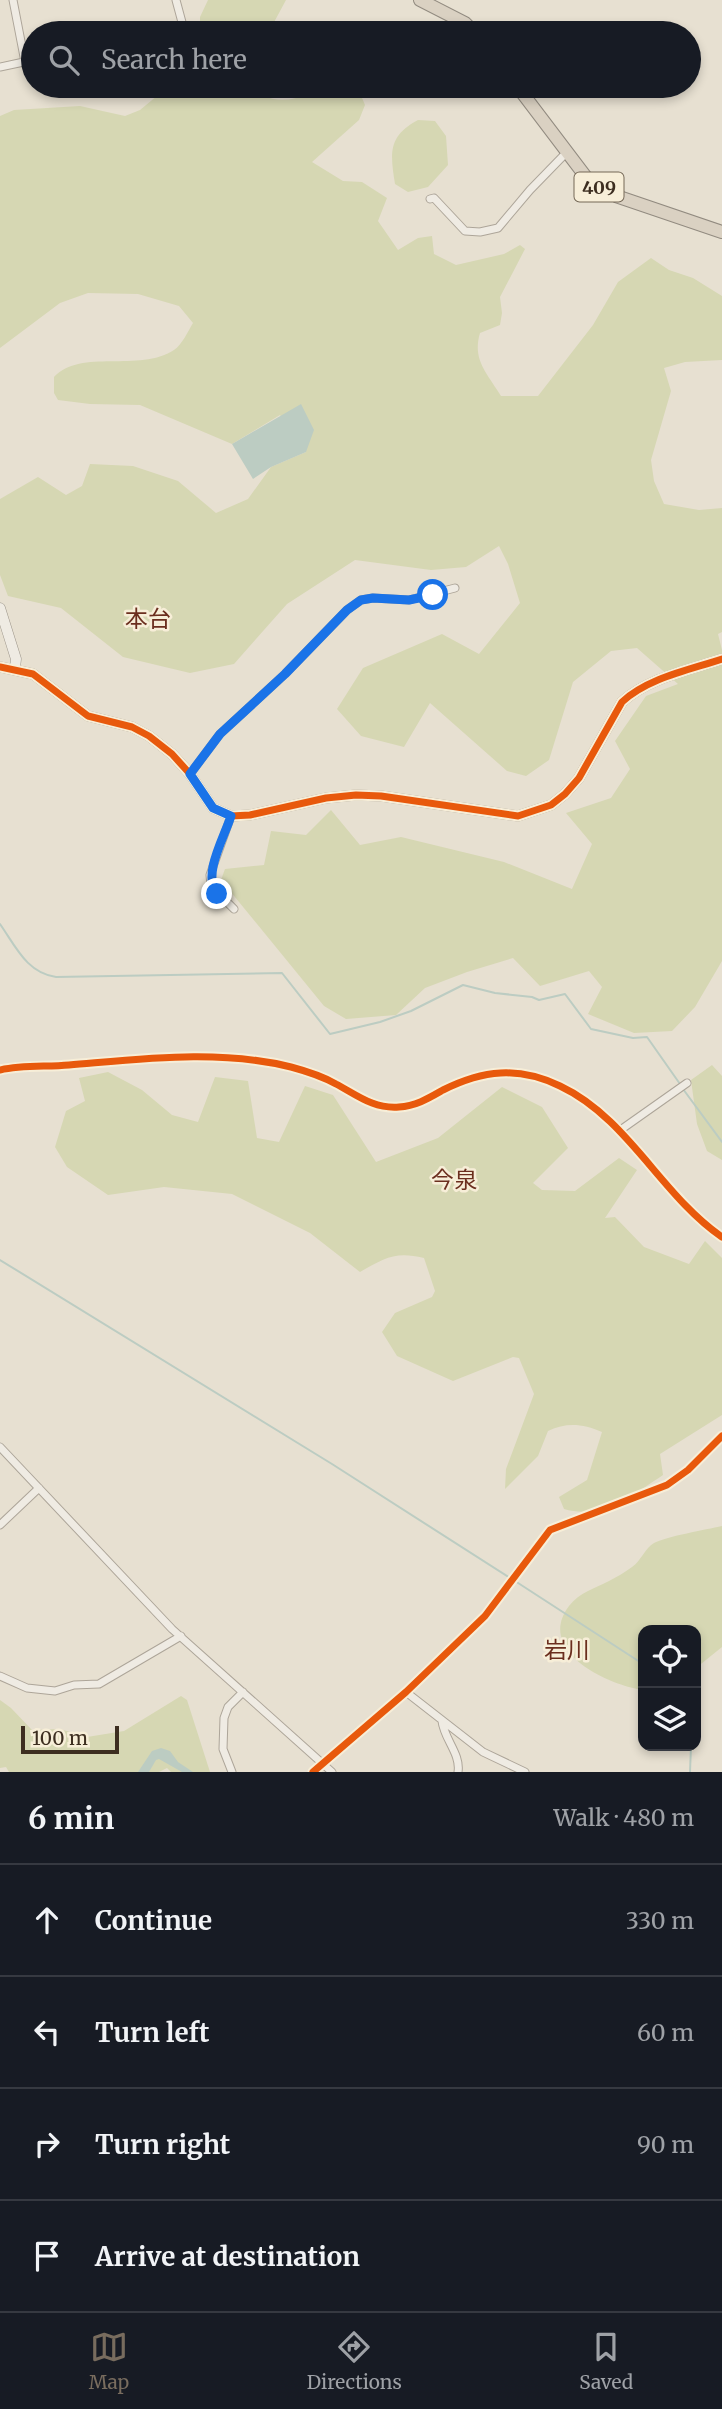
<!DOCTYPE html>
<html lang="en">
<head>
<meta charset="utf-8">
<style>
  body { margin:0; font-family:Merriweather,"Noto Sans JP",serif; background:#242831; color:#f1f3f6 }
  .controls { position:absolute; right:21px; bottom:21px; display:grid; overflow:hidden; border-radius:14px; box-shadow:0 4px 10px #0003 }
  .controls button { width:63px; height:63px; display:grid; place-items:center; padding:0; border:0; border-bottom:2px solid #363941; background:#171b24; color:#f1f3f6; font:35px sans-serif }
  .scale { position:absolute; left:21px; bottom:18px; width:98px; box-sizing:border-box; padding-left:7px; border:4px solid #3d2e20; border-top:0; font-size:19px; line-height:24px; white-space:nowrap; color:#3d2e20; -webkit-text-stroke:5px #f7eed8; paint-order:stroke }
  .stop { position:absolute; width:21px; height:21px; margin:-16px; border:5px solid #1a73e8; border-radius:50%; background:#fff }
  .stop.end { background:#1a73e8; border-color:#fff; box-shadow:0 2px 7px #0008 }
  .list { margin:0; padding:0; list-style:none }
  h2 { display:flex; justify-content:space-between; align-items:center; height:91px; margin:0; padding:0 28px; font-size:30px }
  h2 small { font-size:23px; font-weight:400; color:#9ea1a6 }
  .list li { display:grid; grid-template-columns:46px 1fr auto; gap:21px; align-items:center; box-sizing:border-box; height:112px; padding:0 28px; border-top:2px solid #363941 }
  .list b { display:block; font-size:26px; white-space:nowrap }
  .list em { font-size:23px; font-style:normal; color:#9ea1a6 }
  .icon { flex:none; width:38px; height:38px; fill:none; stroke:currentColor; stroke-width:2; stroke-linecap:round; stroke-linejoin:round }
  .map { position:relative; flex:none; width:722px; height:1772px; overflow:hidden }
  .search { position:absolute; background:#171b24; box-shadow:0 4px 10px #0003; left:21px; right:21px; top:21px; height:77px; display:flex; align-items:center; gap:18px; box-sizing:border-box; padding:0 24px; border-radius:38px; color:#9ea1a6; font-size:26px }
  .sheet { height:539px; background:#171b24 }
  nav { display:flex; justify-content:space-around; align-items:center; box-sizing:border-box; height:98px; border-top:2px solid #363941; background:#171b24; font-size:19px; color:#9ea1a6 }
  nav a { display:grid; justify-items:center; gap:4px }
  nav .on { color:#786c5e }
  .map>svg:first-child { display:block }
  .green { fill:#d6d7b3 }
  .water { fill:#bcccc2 }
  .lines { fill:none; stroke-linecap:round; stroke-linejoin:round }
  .stream { stroke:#bcccc2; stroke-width:2 }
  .street-casing { stroke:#ada599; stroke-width:9 }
  .secondary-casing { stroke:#9c958a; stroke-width:11 }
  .highway-casing { stroke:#928b80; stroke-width:14 }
  .street { stroke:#efebe3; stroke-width:7 }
  .secondary { stroke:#efebe3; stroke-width:10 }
  .highway { stroke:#dad1c2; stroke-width:12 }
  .cycleway-casing { stroke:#f7eed8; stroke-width:11 }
  .cycleway { stroke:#e8590c; stroke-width:7 }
  .route { stroke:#1a73e8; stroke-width:9 }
  .labels { text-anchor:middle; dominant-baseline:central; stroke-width:5; stroke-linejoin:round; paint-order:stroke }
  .shield { fill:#f7eed8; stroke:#756857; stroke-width:2 }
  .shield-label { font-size:18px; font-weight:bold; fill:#3d2e20 }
  .quarter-label { font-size:23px; fill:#6b2e1e; stroke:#f7eed8 }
</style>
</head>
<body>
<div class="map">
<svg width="722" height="1772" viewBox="0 0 722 1772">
  <rect width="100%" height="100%" fill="#e7e0d1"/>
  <!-- green -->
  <path class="green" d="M208 0H286L272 26 285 33H200V17Z
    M169 86H262V95C289 108 308 91 334 87 342 86 350 86 357 86L365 105 359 120 312 162 343 181 362 182 387 198 378 221 398 250 418 238 432 236 434 254 456 265 504 254 520 245 525 249 500 297 502 313 500 325 480 333C472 360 487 373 501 396H538L593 325 618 282 651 258 669 270 693 278 722 296V360L685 362 664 368 671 391 651 460 654 481 664 504 699 510 722 508V632L718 634 722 650V961L695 1007 672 1031 634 1033 588 1014 602 987 589 971 540 986 513 958 467 972 425 988 396 1015 346 1019 324 1006 221 880 225 869 264 865 271 831 306 835 331 810 360 845 401 837 504 862 572 889 592 844 566 813 611 798 630 769 615 741 646 696 678 684 637 648 611 651 573 682 549 760 526 776 507 771 430 703 404 747 361 736 337 709 363 668 442 634 479 654 520 603 508 564 499 546 466 567 431 570 355 560 287 604 234 664 190 673 123 657 61 608 8 596 0 575V499L38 477 66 495 82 486 90 464 133 466 178 481 216 513 248 499 271 467 306 452 280 415 232 444 140 405 90 404 58 400 54 393V377C81 348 139 373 174 350 182 345 188 331 193 323L179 306 138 294 88 293 60 303 0 348V116L14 110 80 106 125 116 140 110Z
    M418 120 435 121 446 136 448 165 428 187 408 192 395 184C390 153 388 136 418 120Z
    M712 1065 722 1076V1160L707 1151 697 1124 691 1080Z
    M108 1072 142 1090 172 1115 198 1122 215 1077 248 1081 257 1138 279 1142 305 1086 333 1095 376 1162 438 1138 502 1087 542 1107 568 1148 533 1183 542 1190 575 1191 619 1158 637 1170 605 1218 615 1217 644 1247 689 1264 705 1241 722 1258V1415L660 1454 663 1475C633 1495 601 1520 564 1509L559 1497 587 1480 602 1432C583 1424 567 1422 548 1431L538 1456 505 1489 506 1469 534 1394 519 1358 513 1357 453 1381 397 1356 382 1332 395 1313 432 1297 435 1291 424 1258C395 1251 385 1258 360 1272L310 1233 232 1194 164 1187 108 1195 67 1167 55 1147 66 1111 85 1101 79 1078Z
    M722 1526V1647L696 1668V1630H643V1690C608 1685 535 1651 569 1606 580 1592 594 1589 609 1581 617 1577 625 1572 632 1567 641 1561 645 1548 654 1543 668 1536 705 1530 722 1526Z
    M181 1696 187 1700 210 1772H171L167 1768 159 1772H9L6 1767 0 1768V1700L11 1708 32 1730 60 1729 87 1737 124 1731Z"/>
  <!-- water -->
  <path class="water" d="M301 404 314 430 306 452 271 467 253 479 232 444Z
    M161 1748 170 1751 178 1762 193 1772H182L159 1759 156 1760 149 1772H138L152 1751Z"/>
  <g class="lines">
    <!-- stream -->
    <path class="stream" d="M0 924C16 947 27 973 56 977L282 973 330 1034 380 1022 411 1011 463 985 495 993 532 997 539 1000 565 994 591 1029 633 1038 647 1037 680 1084
      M683 1089 722 1142
      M0 1260 332 1464 510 1578
      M515 1581 643 1664
      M690 1772 691 1746"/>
    <!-- street casing -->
    <g class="street-casing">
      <path id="street" d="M13 0 25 62
        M170 33 179 31 183 26 176 0
        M0 67 33 60
        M430 199 434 198 465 231 480 232 498 228 530 190 566 153
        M190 774 220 734 285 674 347 610 361 600 373 598 409 600 455 588
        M231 816 210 875 211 886 234 909
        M0 1070C22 1065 46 1067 69 1065 142 1059 219 1049 291 1067 306 1071 322 1076 336 1084 357 1095 373 1109 399 1107 416 1106 429 1098 443 1090 483 1070 518 1066 560 1086 628 1118 661 1195 722 1237
        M619 1131 687 1083
        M0 1447 172 1629 332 1772
        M0 1525 39 1488
        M0 1676 27 1688 55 1691 74 1685 99 1684 181 1636
        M406 1692 483 1752 525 1772
        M442 1721C444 1739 461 1754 458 1772
        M232 1772 223 1749 224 1718 228 1707 243 1692
        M313 1772 406 1692 485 1616 550 1530 667 1485 688 1470 722 1436"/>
    </g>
    <!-- secondary casing -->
    <g class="secondary-casing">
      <path id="secondary" d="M0 608 16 659 15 668
        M0 667 33 674 88 716 132 727 149 736 172 754 190 774 213 808 231 816 250 815 326 798 356 795 381 796 518 816 551 805 565 794 579 778 622 702C648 678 689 670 722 659"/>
    </g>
    <!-- highway casing -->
    <g class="highway-casing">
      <path id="highway" d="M420 0 465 23 475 33
        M517 86 589 181 616 196 722 232"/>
    </g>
    <!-- street -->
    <use href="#street" class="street"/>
    <!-- secondary -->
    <use href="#secondary" class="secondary"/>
    <!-- highway -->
    <use href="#highway" class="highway"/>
    <!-- cycleway casing -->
    <g class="cycleway-casing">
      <path id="cycleway" d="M0 667 33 674 88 716 132 727 149 736 172 754 190 774 213 808 231 816 250 815 326 798 356 795 381 796 518 816 551 805 565 794 579 778 622 702C648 678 689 670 722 659
        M0 1070C22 1065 46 1067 69 1065 142 1059 219 1049 291 1067 306 1071 322 1076 336 1084 357 1095 373 1109 399 1107 416 1106 429 1098 443 1090 483 1070 518 1066 560 1086 628 1118 661 1195 722 1237
        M313 1772 406 1692 485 1616 550 1530 667 1485 688 1470 722 1436"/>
    </g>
    <!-- cycleway -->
    <use href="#cycleway" class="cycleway"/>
  </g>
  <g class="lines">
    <!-- route -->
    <path class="route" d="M217 894C202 875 224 838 231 816L213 808 190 774 220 734 285 674 347 610 361 600 373 598 409 600 433 595"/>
  </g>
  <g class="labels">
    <!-- shield labels -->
    <rect class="shield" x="574.5" y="172.5" width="49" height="29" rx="5"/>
    <g class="shield-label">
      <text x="599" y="187">409</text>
    </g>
    <!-- quarter labels -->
    <g class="quarter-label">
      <text x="148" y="618">本台</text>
      <text x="454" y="1179">今泉</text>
      <text x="567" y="1649">岩川</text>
    </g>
  </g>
</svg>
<div class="controls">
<button><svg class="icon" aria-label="locate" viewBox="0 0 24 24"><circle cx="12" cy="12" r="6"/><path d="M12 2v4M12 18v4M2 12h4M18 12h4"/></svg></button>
<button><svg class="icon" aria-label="layers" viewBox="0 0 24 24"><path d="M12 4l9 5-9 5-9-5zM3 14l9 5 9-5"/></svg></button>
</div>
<div class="scale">100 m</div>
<div class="stop" style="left:433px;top:595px"></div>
<div class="stop end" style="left:217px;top:894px"></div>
<div class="search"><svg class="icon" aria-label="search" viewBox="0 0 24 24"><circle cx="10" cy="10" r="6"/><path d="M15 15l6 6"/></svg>Search here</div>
</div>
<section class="sheet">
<h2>6 min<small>Walk · 480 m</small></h2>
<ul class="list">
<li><svg class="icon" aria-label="ahead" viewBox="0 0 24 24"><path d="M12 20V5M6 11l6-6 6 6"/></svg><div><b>Continue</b></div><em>330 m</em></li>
<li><svg class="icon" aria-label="left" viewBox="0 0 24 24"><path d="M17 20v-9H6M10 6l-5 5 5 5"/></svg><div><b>Turn left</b></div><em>60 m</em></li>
<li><svg class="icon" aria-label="right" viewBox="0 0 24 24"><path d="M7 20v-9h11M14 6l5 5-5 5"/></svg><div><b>Turn right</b></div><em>90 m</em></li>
<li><svg class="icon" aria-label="arrive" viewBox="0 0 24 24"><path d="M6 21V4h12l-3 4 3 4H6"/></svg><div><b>Arrive at destination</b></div></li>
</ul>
</section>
<nav>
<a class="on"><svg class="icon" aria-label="map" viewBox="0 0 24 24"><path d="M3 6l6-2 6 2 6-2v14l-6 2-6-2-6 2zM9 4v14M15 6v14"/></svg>Map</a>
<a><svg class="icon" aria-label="directions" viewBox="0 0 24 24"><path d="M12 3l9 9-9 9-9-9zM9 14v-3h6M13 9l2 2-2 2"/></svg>Directions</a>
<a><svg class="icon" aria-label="saved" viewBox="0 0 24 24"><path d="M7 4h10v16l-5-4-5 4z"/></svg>Saved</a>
</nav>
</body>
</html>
